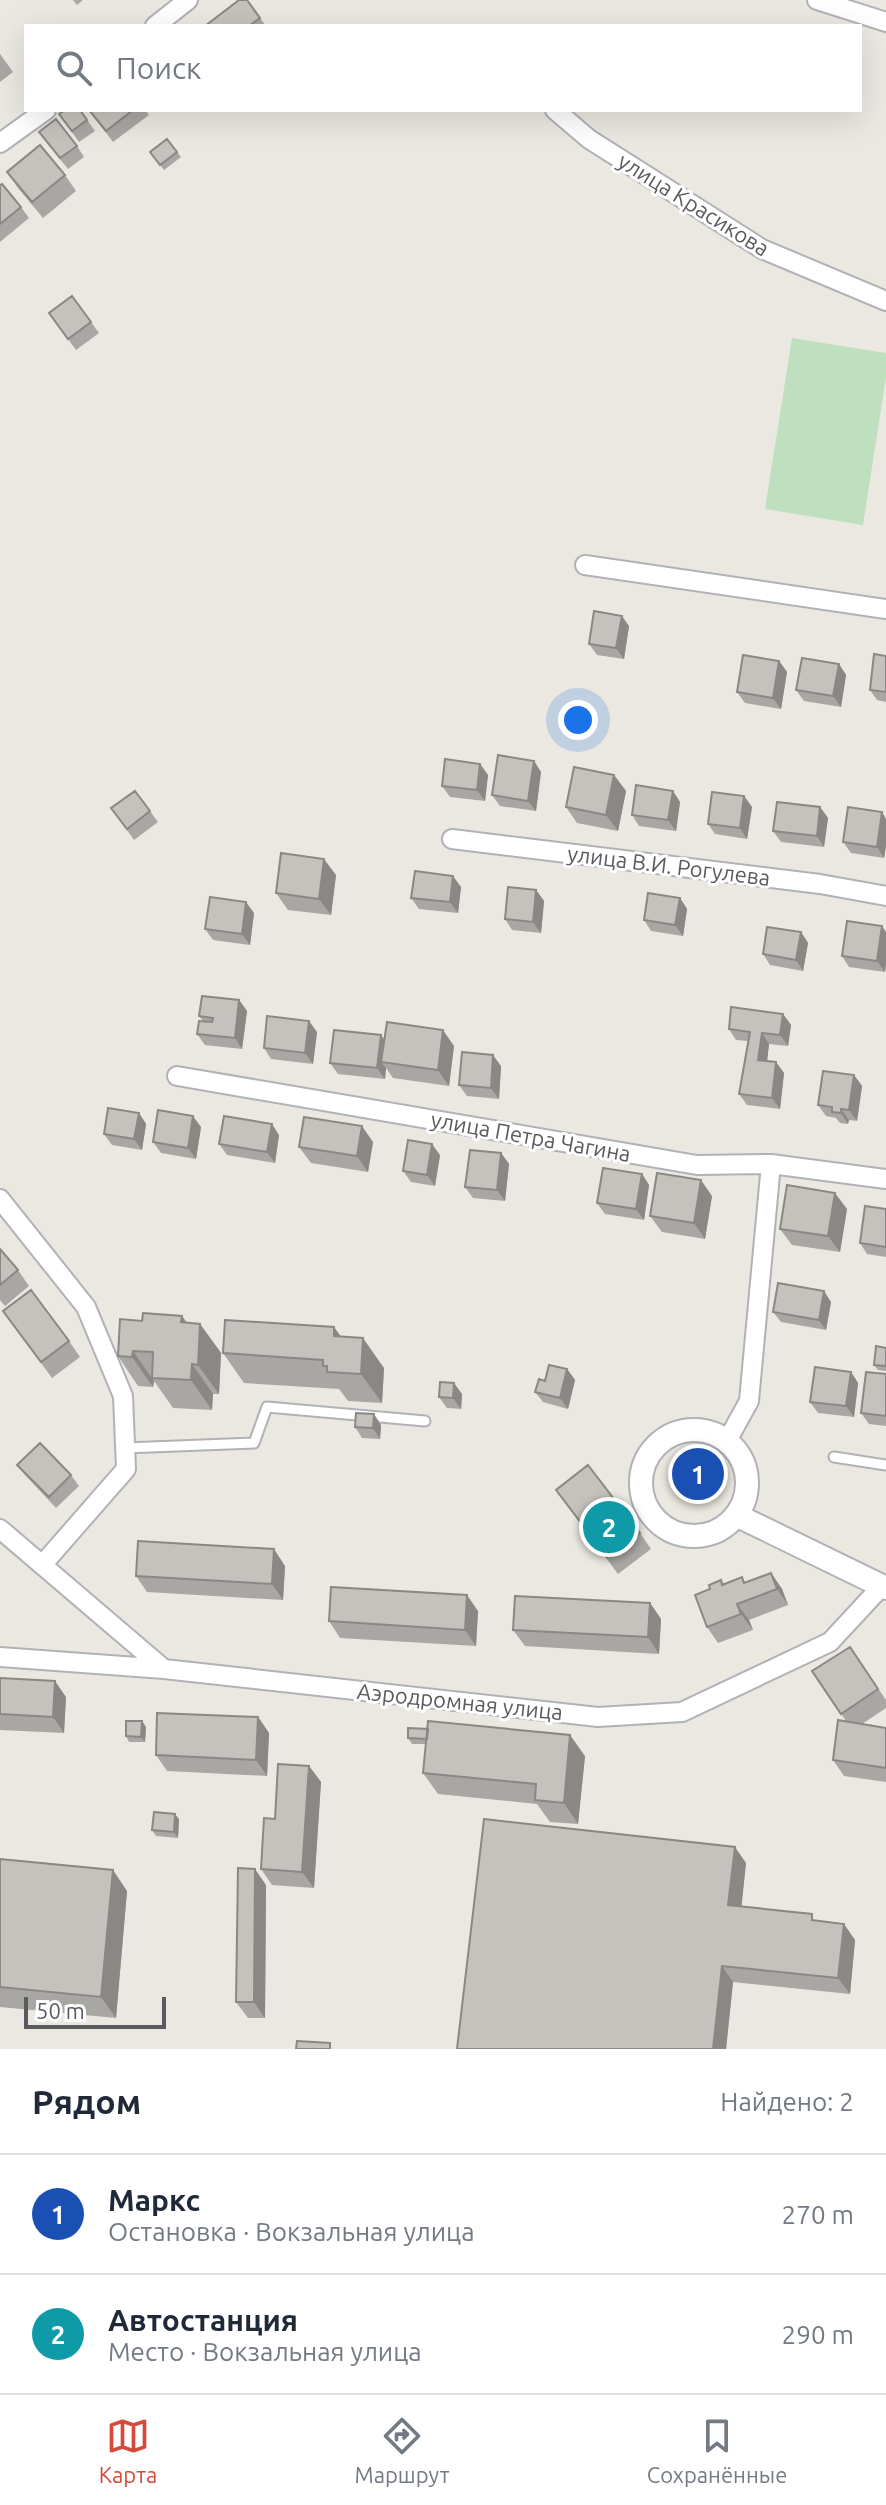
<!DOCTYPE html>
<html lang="ru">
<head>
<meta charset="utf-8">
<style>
  body { margin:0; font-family:Ubuntu,sans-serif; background:#f6f6f7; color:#1f2937 }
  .scale { position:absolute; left:24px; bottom:20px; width:142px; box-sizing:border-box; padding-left:8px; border:4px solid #595b5f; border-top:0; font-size:22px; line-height:28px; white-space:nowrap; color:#595b5f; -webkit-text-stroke:6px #fff; paint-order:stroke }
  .you { position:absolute; left:578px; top:720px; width:28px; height:28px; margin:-20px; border:6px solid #fff; border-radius:50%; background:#1a73e8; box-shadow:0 0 0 12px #1a73e833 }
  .badge { display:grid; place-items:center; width:52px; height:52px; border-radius:50%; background:#d54a3b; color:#fff; font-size:26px; font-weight:700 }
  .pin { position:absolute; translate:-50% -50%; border:4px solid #fff; box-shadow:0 2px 8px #0006 }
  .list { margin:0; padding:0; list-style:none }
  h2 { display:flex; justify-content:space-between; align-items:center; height:104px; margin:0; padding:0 32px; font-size:34px }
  h2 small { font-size:26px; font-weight:400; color:#747a83 }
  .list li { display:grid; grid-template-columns:52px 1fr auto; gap:24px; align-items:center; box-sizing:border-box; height:120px; padding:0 32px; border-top:2px solid #e0e1e3 }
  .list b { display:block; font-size:30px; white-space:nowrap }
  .list p { margin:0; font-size:26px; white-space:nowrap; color:#747a83 }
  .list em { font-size:26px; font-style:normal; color:#747a83 }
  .icon { flex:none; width:44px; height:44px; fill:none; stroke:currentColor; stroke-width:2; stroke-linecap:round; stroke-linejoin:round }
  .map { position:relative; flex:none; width:886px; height:2049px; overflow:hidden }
  .search { position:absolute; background:#fff; box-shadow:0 8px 32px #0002; left:24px; right:24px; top:24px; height:88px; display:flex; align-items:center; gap:20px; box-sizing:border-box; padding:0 28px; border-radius:0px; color:#747a83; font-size:30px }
  .sheet { height:344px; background:#fff }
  nav { display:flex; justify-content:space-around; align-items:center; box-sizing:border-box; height:112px; border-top:2px solid #e0e1e3; background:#fff; font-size:22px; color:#747a83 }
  nav a { display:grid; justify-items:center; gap:4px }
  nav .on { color:#d54a3b }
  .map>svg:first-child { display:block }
  .garden { fill:#bee0bf }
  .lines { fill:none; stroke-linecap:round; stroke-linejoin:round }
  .service-casing { stroke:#b1b2b6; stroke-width:13 }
  .minor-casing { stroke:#b1b2b6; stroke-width:22 }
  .tertiary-casing { stroke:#b1b2b6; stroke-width:26 }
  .service { stroke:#fff; stroke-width:9 }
  .minor { stroke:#fff; stroke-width:18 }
  .tertiary { stroke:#fff; stroke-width:22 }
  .wall { fill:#a9a7a3 }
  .shaded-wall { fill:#8a8884 }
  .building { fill:#c5c2bd; stroke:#8a8884; stroke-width:2 }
  .labels { text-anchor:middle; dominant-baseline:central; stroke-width:6; stroke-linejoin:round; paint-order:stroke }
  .street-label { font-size:22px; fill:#595b5f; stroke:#fff }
</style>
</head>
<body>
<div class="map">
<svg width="886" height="2049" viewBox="0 0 886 2049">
  <rect width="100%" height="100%" fill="#eae8e0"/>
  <!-- garden -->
  <path class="garden" d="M792 338 886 353V377L863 525 765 509Z"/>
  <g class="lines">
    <!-- service casing -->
    <g class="service-casing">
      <path id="service" d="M125 1448 254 1443 267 1407 425 1421
        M834 1457 886 1465"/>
    </g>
    <!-- minor casing -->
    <g class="minor-casing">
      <path id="minor" d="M817 0 886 22
        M155 26 188 0
        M555 110 589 139 762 249 886 301
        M0 143 46 110
        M585 565 886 609
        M452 839 820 884 886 896
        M177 1076 697 1165 771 1164 886 1179
        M0 1199 86 1307 123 1396 126 1469 43 1564
        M727 1441 749 1401 771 1164
        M0 1529 164 1669
        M0 1657 164 1669 598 1717 682 1712 830 1642 881 1587"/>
    </g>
    <!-- tertiary casing -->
    <g class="tertiary-casing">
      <path id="tertiary" d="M641 1483a53 53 0 1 1 106 0a53 53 0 1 1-106 0Z
        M736 1515 886 1588"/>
    </g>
    <!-- service -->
    <use href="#service" class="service"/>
    <!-- minor -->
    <use href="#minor" class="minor"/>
    <!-- tertiary -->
    <use href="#tertiary" class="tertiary"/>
  </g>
  <!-- wall -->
  <path class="wall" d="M73 0H83L77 5Z
    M247 0 266 26H205Z
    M0 54 13 72 0 82Z
    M80 110 95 131 79 142 59 114Z
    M89 110H145L149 115 113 142Z
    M167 139 181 157 164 170 150 152Z
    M47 143 77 146 84 157 68 169Z
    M7 172 65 175 76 191 43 218 18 188Z
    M0 185 21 207 29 218 0 242Z
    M72 296 99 333 76 350 49 313Z
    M629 626 624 659 597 655 589 644Z
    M886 656V702L877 700 870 690Z
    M779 661 787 672 781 709 745 703 737 692Z
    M839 664 846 675 841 707 804 701 796 690Z
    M534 761 541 772 536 811 500 806 492 795Z
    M480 764 488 775 485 801 450 797 442 786Z
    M614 775 626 791 618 831 577 823 566 807Z
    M135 791 158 822 134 840 111 808Z
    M673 791 680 802 676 831 639 826 632 815Z
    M744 796 752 807 747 839 715 834 708 824Z
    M820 807 828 818 824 847 781 842 773 831Z
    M886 819V846L884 858 851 853 843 842Z
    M336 875 331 915 288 910 276 893Z
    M461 887 458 913 419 909 411 898Z
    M536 890 544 901 541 933 512 930 505 919Z
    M680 898 687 909 683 936 651 931 644 920Z
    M254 913 250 945 213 940 205 929Z
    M801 932 808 943 803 971 770 965 763 954Z
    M886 932V963L885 972 849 967 842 956Z
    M239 1000 247 1011 242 1049 205 1045 197 1034 203 1021 199 1016Z
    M783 1014 791 1025 788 1046 769 1044 767 1061 776 1062 784 1073 780 1109 747 1105 739 1094 748 1041 736 1040 729 1029Z
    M317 1032 313 1064 271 1059 264 1048Z
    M384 1040 454 1046 449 1086 393 1078 386 1068 385 1079 338 1074 330 1063Z
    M501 1066 499 1099 467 1096 459 1085Z
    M854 1075 862 1086 857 1121 849 1120 848 1124 840 1123 836 1118 826 1116 818 1105Z
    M139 1113 146 1124 142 1150 112 1145 104 1134Z
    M201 1127 196 1159 161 1153 153 1142Z
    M279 1135 275 1163 227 1155 219 1144Z
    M373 1142 368 1172 311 1163 299 1147Z
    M501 1153 509 1164 505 1201 473 1198 465 1187Z
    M440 1155 435 1186 411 1182 403 1171Z
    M642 1174 649 1185 644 1220 605 1214 597 1203Z
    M712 1196 705 1239 662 1232 650 1216Z
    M847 1209 840 1252 792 1245 780 1229Z
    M886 1209V1257L867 1254 860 1243Z
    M0 1249 18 1270 29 1286 5 1306 0 1300Z
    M831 1302 826 1330 781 1322 773 1312Z
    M3 1311 69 1341 80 1357 52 1378Z
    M182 1316 187 1323 200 1324 221 1353 219 1394H213L212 1410 173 1408 154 1381 153 1387 138 1386 118 1356Z
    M341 1337 384 1368 382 1403 348 1401 339 1389 244 1383 223 1353Z
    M886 1348V1371L878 1370 874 1365Z
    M567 1369 575 1380 568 1409 543 1402 535 1392 545 1381Z
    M851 1372 858 1383 854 1417 818 1413 810 1402Z
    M886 1374V1426L869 1424 861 1413Z
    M462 1394 461 1409 447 1408 439 1397Z
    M381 1425 380 1439 362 1438 355 1427Z
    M17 1465 71 1475 79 1486 56 1508 25 1475Z
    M556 1490 640 1533 651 1549 618 1574Z
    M285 1566 283 1600 147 1592 136 1576Z
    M771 1573 782 1589 788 1605 749 1620 753 1630 718 1643 707 1627 710 1589 721 1580 724 1584 742 1577 745 1582Z
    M650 1603 661 1619 659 1654 525 1646 513 1630Z
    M478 1611 476 1646 340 1638 329 1621Z
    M850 1647 886 1700V1708L862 1724 886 1728V1782L844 1776 833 1760 846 1721 812 1671Z
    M0 1678 66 1697 64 1733 0 1730Z
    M258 1717 269 1733 267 1776 167 1771 156 1755Z
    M142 1721 146 1727 145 1742H129L126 1736Z
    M408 1728 585 1756 578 1824 550 1822 537 1804 438 1794 423 1773 426 1744H412L408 1738Z
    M309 1766 321 1782 314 1888 272 1885 261 1869 275 1819Z
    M179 1819 178 1838 156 1836 152 1830Z
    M0 1859 127 1891 116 2018 0 2007Z
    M746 1863 741 1906 817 1921 855 1940 850 1994 733 1982 726 2049H457Z
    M266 1885 265 2018H248L236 2002Z"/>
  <!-- shaded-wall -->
  <path class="shaded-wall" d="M622 616 629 626 624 659 616 648Z
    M779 661 787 672 781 709 773 698Z
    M839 664 846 675 841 707 833 696Z
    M534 761 541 772 536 811 528 801Z
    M480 764 488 775 485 801 477 790Z
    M614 775 626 791 618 831 606 815Z
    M673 791 680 802 676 831 668 820Z
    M744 796 752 807 747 839 740 828Z
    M820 807 828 818 824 847 817 836Z
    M882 812 886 819V846L884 858 877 847Z
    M324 859 336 875 331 915 319 899Z
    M453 876 461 887 458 913 450 902Z
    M536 890 544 901 541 933 533 922Z
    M680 898 687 909 683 936 675 925Z
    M246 902 254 913 250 945 242 934Z
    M882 926 886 932V963L885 972 877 961Z
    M801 932 808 943 803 971 796 960Z
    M239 1000 247 1011 242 1049 235 1038Z
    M783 1014 791 1025 788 1046 780 1035Z
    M309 1021 317 1032 313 1064 305 1053Z
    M443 1030 454 1046 449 1086 438 1070Z
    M762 1033 769 1044 766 1071 758 1060Z
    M381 1035 389 1046 381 1062 386 1068 385 1079 377 1068Z
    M493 1055 501 1066 499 1099 491 1088Z
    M776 1062 784 1073 780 1109 772 1098Z
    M854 1075 862 1086 857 1121 849 1110Z
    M841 1109 849 1120 848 1124 841 1113Z
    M139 1113 146 1124 142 1150 134 1139Z
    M193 1116 201 1127 196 1159 188 1148Z
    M272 1124 279 1135 275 1163 267 1152Z
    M362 1126 373 1142 368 1172 357 1156Z
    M432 1144 440 1155 435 1186 427 1175Z
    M501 1153 509 1164 505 1201 497 1190Z
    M642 1174 649 1185 644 1220 636 1209Z
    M701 1180 712 1196 705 1239 694 1223Z
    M835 1193 847 1209 840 1252 828 1236Z
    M824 1291 831 1302 826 1330 819 1320Z
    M182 1316 199 1341 200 1324 221 1353 219 1394 198 1365 181 1322Z
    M334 1327 355 1356 334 1336Z
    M363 1338 384 1368 382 1403 361 1374Z
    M133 1351 154 1381 153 1387 132 1357Z
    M192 1364 213 1394 212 1410 191 1380Z
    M567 1369 575 1380 568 1409 560 1398Z
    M851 1372 858 1383 854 1417 846 1406Z
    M454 1383 462 1394 461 1409 453 1398Z
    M374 1414 381 1425 380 1439 373 1428Z
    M274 1549 285 1566 283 1600 272 1584Z
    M771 1573 782 1589 788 1605 777 1589Z
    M467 1595 478 1611 476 1646 465 1630Z
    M650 1603 661 1619 659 1654 648 1637Z
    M737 1604 749 1620 753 1630 741 1614Z
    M55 1681 66 1697 64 1733 53 1717Z
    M258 1717 269 1733 267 1776 256 1760Z
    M142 1721 146 1727 145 1742 141 1737Z
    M570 1735 585 1756 578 1824 564 1803Z
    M309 1766 321 1782 314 1888 302 1872Z
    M175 1814 179 1819 178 1838 174 1832Z
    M735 1847 746 1863 740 1921 728 1905Z
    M255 1869 266 1885 265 2018 254 2002Z
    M113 1870 127 1891 116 2018 101 1997Z
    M844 1924 855 1940 850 1994 838 1978Z
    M722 1966 733 1982 726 2049H713Z"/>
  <!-- building -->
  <path class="building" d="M239 0H247L260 18 249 26H205Z
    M65 110H80L87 120 72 131 59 114Z
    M89 110H133L106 131Z
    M56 119 77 146 60 158 39 132Z
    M167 139 177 152 160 165 150 152Z
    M40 145 65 175 32 202 7 172Z
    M2 184 21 207 0 224V185Z
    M72 296 91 322 68 339 49 313Z
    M594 611 622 616 616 648 589 644Z
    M874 654 886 656V692L870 690Z
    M743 655 779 661 773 698 737 692Z
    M802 658 839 664 833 696 796 690Z
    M498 755 534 761 528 801 492 795Z
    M445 759 480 764 477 790 442 786Z
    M574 767 614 775 606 815 566 807Z
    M636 785 673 791 668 820 632 815Z
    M135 791 150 811 127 829 111 808Z
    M712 792 744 796 740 828 708 824Z
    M777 802 820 807 817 836 773 831Z
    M848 807 882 812 877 847 843 842Z
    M281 853 324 859 319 899 276 893Z
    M415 871 453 876 450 902 411 898Z
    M508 887 536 890 533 922 505 919Z
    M648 893 680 898 675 925 644 920Z
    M210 897 246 902 242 934 205 929Z
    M847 921 882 926 877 961 842 956Z
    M767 927 801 932 796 960 763 954Z
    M202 996 239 1000 235 1038 197 1034 199 1021 212 1022 213 1018 199 1016Z
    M731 1007 783 1014 780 1035 762 1033 758 1060 776 1062 772 1098 739 1094 750 1032 729 1029Z
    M267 1016 309 1021 305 1053 264 1048Z
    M387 1022 443 1030 438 1070 381 1062Z
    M334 1030 381 1035 377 1068 330 1063Z
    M462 1052 493 1055 491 1088 459 1085Z
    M823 1071 854 1075 849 1110 841 1109V1113L832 1112V1107L818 1105Z
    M108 1108 139 1113 134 1139 104 1134Z
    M158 1110 193 1116 188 1148 153 1142Z
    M224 1116 272 1124 267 1152 219 1144Z
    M304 1117 362 1126 357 1156 299 1147Z
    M408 1140 432 1144 427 1175 403 1171Z
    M470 1150 501 1153 497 1190 465 1187Z
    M603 1168 642 1174 636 1209 597 1203Z
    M657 1173 701 1180 694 1223 650 1216Z
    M787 1185 835 1193 828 1236 780 1229Z
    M865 1206 886 1209V1247L860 1243Z
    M0 1249 18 1270 0 1285Z
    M778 1283 824 1291 819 1320 773 1312Z
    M31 1290 69 1341 41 1362 3 1311Z
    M143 1313 182 1316 181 1322 200 1324 198 1365 192 1364 191 1380 152 1378 153 1352 133 1351 132 1357 118 1356 120 1319 142 1321Z
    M225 1320 334 1327V1336L363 1338 361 1374 327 1372V1366H323V1360L223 1353Z
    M876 1346 886 1348V1366L874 1365Z
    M549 1365 567 1369 560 1398 535 1392 539 1379 545 1381Z
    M815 1367 851 1372 846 1406 810 1402Z
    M866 1372 886 1374V1416L861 1413Z
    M440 1382 454 1383 453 1398 439 1397Z
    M356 1413 374 1414 373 1428 355 1427Z
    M40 1443 71 1475 49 1497 17 1465Z
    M588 1465 640 1533 607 1557 556 1490Z
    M138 1541 274 1549 272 1584 136 1576Z
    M771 1573 777 1589 737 1604 741 1614 707 1627 695 1595 710 1589 709 1585 721 1580 722 1585 742 1577 744 1583Z
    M331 1587 467 1595 465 1630 329 1621Z
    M515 1596 650 1603 648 1637 513 1630Z
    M850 1647 878 1689 841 1714 812 1671Z
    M0 1678 55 1681 53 1717 0 1714Z
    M157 1713 258 1717 256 1760 156 1755Z
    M838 1720 886 1728V1768L833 1760Z
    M126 1721H142L141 1737 126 1736Z
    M428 1721 570 1735 564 1803 535 1800 536 1784 423 1773Z
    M408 1728 428 1729 427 1739 408 1738Z
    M278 1764 309 1766 302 1872 261 1869 264 1818 275 1819Z
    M154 1812 175 1814 174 1832 152 1830Z
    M484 1819 735 1847 728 1905 812 1914V1920L844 1924 838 1978 722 1966 713 2049H457Z
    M0 1859 113 1870 101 1997 0 1987Z
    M238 1868 255 1869 254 2002H236Z
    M297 2041 330 2043V2049H296Z"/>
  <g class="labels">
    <!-- street labels -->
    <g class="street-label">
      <text transform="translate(694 204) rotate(32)">улица Красикова</text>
      <text transform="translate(669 865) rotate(7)">улица В.И. Рогулева</text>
      <text transform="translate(531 1136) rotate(10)">улица Петра Чагина</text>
      <text transform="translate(460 1701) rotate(6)">Аэродромная улица</text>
    </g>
  </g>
</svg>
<div class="scale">50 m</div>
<div class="you"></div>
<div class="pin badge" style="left:698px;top:1474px;background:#1a4fb4">1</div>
<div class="pin badge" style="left:609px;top:1527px;background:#0f9aa8">2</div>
<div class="search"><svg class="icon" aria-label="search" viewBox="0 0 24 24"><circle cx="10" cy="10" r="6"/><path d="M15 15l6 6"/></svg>Поиск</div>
</div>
<section class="sheet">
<h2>Рядом<small>Найдено: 2</small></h2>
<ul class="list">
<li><span class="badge" style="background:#1a4fb4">1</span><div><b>Маркс</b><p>Остановка · Вокзальная улица</p></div><em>270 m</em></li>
<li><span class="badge" style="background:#0f9aa8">2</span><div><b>Автостанция</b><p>Место · Вокзальная улица</p></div><em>290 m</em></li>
</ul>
</section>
<nav>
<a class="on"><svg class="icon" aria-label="map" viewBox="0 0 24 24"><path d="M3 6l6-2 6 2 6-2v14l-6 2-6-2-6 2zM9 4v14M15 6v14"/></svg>Карта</a>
<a><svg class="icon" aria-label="directions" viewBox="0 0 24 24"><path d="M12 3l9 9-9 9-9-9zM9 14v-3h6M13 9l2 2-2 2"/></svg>Маршрут</a>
<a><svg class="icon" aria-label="saved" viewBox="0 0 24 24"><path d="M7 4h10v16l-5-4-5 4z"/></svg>Сохранённые</a>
</nav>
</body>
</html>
